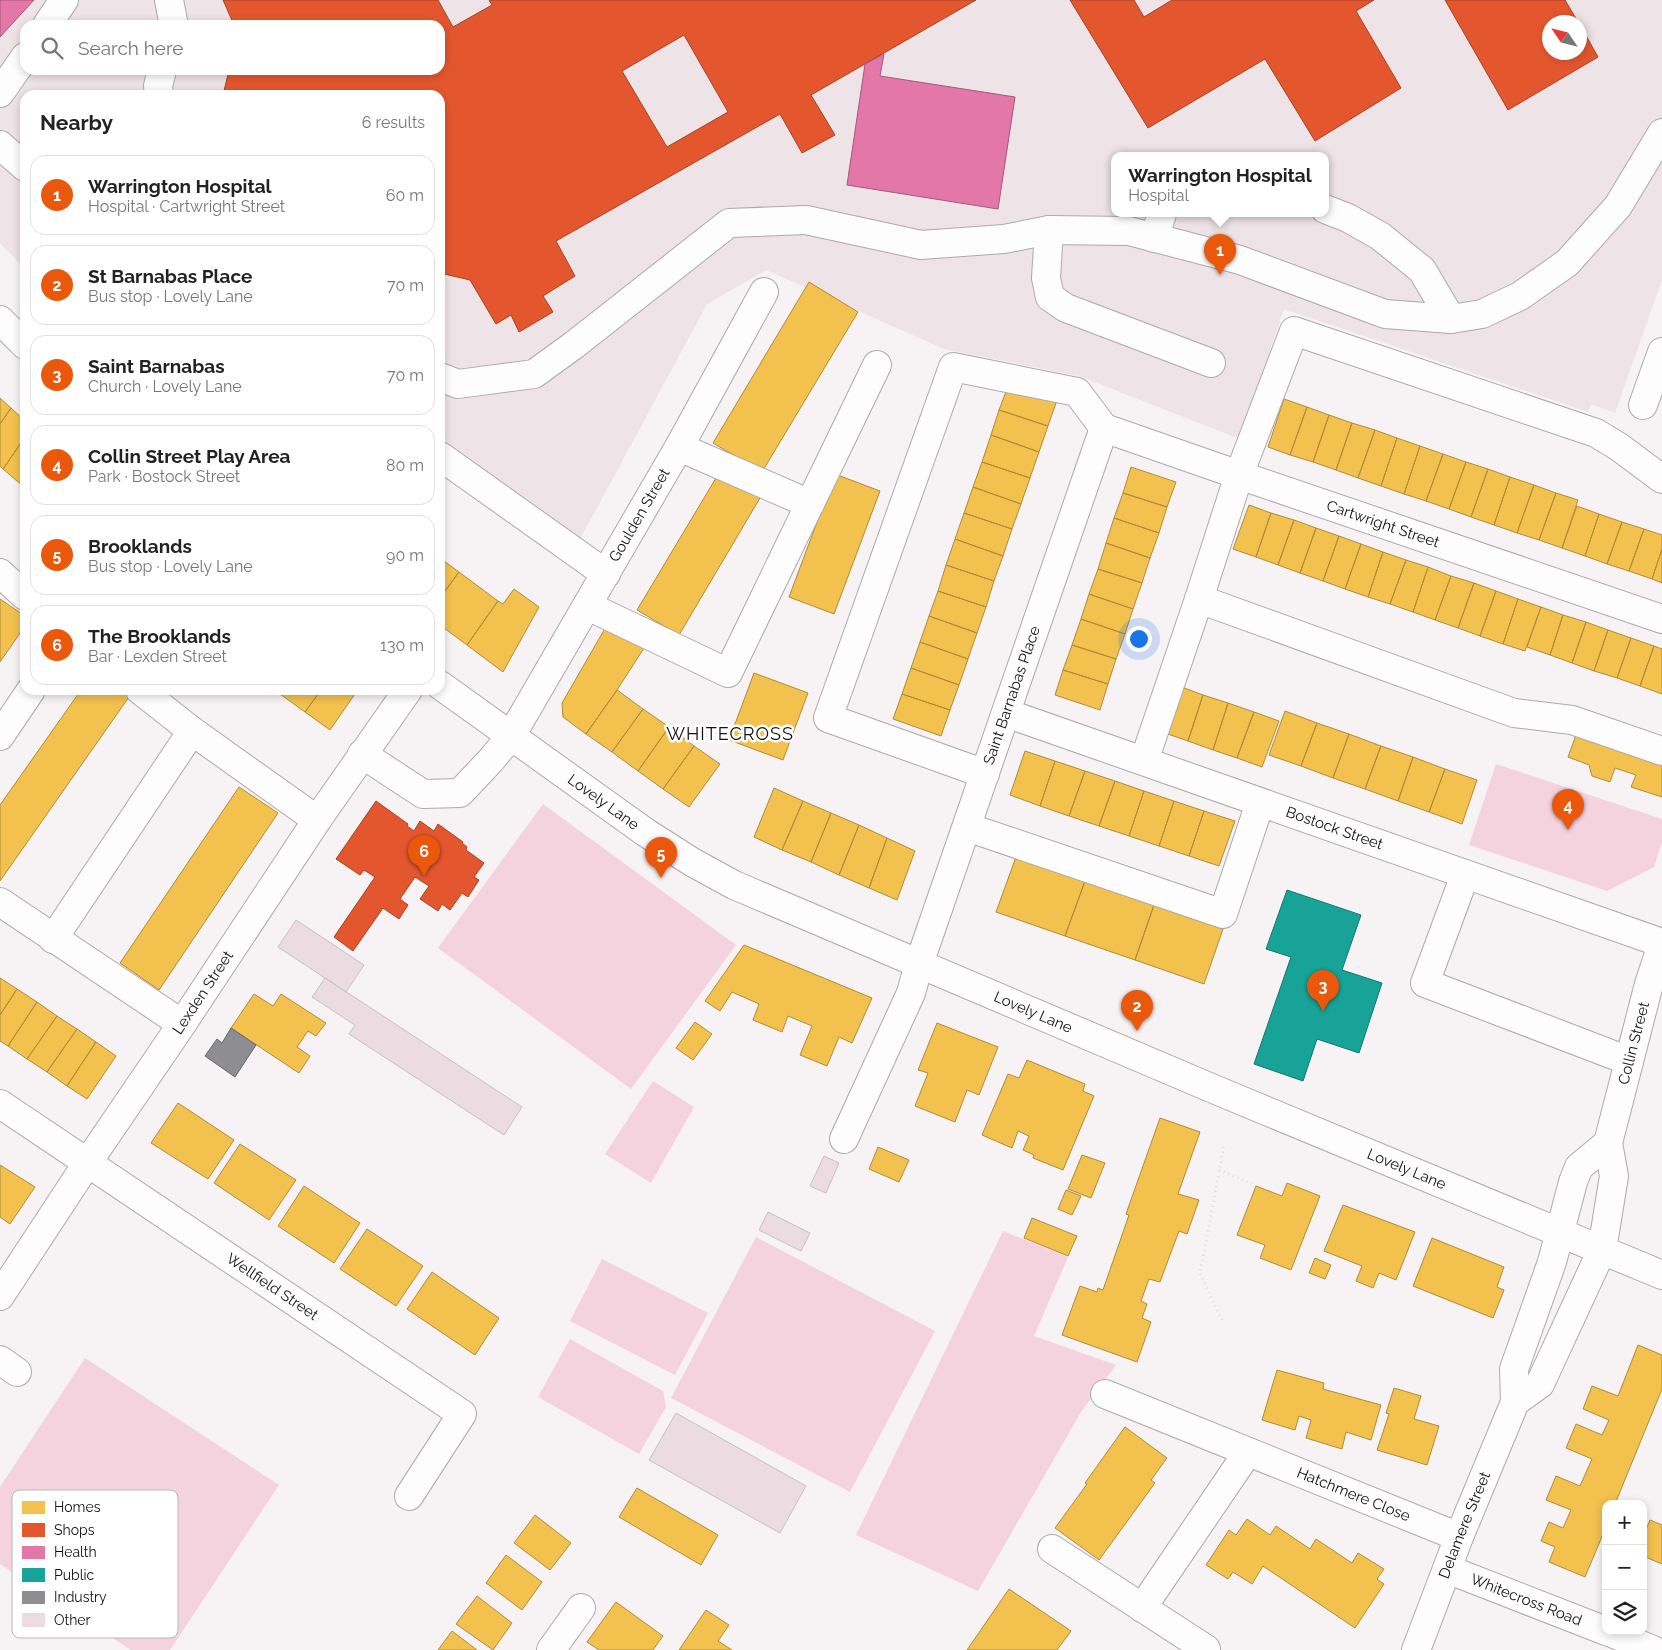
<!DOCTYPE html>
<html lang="en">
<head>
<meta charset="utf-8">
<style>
  body { margin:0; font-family:Raleway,sans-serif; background:#f6f6f6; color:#222 }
  .controls { position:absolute; right:15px; bottom:15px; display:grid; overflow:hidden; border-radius:10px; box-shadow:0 2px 8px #0003 }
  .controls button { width:45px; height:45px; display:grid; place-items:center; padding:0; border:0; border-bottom:1px solid #e0e0e0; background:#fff; color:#222; font:25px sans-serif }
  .compass { position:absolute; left:1542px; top:15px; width:45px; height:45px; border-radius:50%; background:#fff; box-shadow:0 2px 8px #0003; rotate:305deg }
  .you { position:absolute; left:1138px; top:638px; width:18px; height:18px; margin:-12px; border:4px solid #fff; border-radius:50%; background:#1a73e8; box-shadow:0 0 0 8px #1a73e833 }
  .badge { display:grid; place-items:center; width:32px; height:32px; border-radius:50%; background:#ea580c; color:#fff; font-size:16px; font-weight:700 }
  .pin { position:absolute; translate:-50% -41px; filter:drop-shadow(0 1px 2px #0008) }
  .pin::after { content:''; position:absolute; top:26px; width:18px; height:15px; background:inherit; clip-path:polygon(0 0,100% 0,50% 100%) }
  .popup { position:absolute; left:1111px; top:152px; width:218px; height:65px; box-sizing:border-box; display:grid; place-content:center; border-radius:10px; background:#fff; filter:drop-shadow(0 1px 4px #0005); font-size:16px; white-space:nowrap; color:#767676 }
  .popup b { font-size:19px; color:#222 }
  .popup::after { content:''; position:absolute; left:50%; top:100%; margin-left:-10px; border:10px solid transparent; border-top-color:#fff }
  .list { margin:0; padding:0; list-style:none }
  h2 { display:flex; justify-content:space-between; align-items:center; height:65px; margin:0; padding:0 20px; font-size:21px }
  h2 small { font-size:16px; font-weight:400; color:#767676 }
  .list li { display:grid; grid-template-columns:32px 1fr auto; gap:15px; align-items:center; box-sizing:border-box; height:80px; margin:0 10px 10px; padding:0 10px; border:1px solid #e0e0e0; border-radius:15px }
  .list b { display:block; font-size:19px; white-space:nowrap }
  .list p { margin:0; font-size:16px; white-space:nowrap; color:#767676 }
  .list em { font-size:16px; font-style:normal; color:#767676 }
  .icon { flex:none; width:28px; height:28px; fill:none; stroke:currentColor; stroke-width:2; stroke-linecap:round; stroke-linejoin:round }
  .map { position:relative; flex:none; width:1662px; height:1650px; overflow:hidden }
  .search { position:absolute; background:#fff; box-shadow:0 2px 8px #0003; left:20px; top:20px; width:425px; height:55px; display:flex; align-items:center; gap:12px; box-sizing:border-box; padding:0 18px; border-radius:15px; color:#767676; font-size:19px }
  .panel { position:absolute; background:#fff; box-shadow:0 2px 8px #0003; left:20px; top:90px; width:425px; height:605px; border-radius:15px }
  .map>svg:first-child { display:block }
  .built { fill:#eee3e7; fill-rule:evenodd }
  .green { fill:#f4d3df }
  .homes { fill:#f2c14e; stroke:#af8c3b }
  .shops { fill:#e4572e; stroke:#a54225; fill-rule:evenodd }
  .health { fill:#e377a8; stroke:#a4587a }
  .public { fill:#17a398; stroke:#16776f }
  .industry { fill:#8d8d92; stroke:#68686b }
  .building { fill:#eddbe2; stroke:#c5c2c3 }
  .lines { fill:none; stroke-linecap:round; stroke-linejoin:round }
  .minor-casing { stroke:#ada9ab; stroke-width:30 }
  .path { stroke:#dedede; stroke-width:3; stroke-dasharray:1 4; stroke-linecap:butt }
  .minor { stroke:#fefdfd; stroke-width:28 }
  .labels { text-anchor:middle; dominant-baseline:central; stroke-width:5; stroke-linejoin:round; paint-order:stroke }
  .street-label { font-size:15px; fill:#121010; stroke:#fff }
  .quarter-label { font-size:18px; letter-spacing:1px; fill:#121010; stroke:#fff }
  .key { fill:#fff; stroke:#b8b7b7; stroke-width:1 }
  .key-label { font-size:14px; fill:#121010 }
</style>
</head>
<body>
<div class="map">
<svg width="1662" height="1650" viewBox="0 0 1662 1650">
  <rect width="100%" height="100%" fill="#f7f2f4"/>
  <!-- built -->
  <path class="built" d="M0 0H1662V280L1615 413 1591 404 1588 412 1284 309 1240 439 1079 376 944 349 766 270 707 304 578 543 440 440V95H25V269L0 243ZM1550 22H1580V52H1550ZM25 25H440V70H25ZM1115 156H1325V214H1115Z"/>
  <!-- green -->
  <path class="green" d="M1496 764 1662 819V842L1654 867 1607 891 1469 845Z
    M543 804 736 945 631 1089 438 948Z
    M653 1081 694 1107 651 1183 605 1154Z
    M1003 1231 1068 1257 1034 1336 1116 1365 1081 1412 978 1591 856 1535Z
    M756 1237 935 1331 850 1492 671 1398Z
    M602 1259 708 1313 675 1375 570 1321Z
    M570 1339 663 1391 666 1407 639 1454 538 1397Z
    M85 1358 279 1485 170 1650H131L0 1564V1487Z"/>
  <!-- homes -->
  <path class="homes" d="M809 282 858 312 762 472 713 443Z
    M1009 384 1057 400 1048 426 999 410Z
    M0 398 11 408 0 424Z
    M1284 399 1307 407 1290 455 1268 447Z
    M1307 407 1329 415 1313 462 1290 455Z
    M11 408 25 421V437L3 469 0 466V424Z
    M999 410 1048 426 1039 452 991 435Z
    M1329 415 1352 423 1336 470 1313 462Z
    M1352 423 1375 430 1358 478 1336 470Z
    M1375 430 1397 438 1381 486 1358 478Z
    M991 435 1039 452 1030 478 982 462Z
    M25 437V486L24 487 3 469Z
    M1397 438 1420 446 1404 494 1381 486Z
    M1420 446 1443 454 1426 501 1404 494Z
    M1443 454 1466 462 1449 509 1426 501Z
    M982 462 1030 478 1021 504 973 487Z
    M1466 462 1488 469 1471 517 1449 509Z
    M1131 467 1176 482 1167 507 1123 493Z
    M1488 469 1510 477 1494 525 1471 517Z
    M719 473 760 498 679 635 637 610Z
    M835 474 880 491 834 614 789 597Z
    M1510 477 1534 485 1517 533 1494 525Z
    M1534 485 1556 493 1539 540 1517 533Z
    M973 487 1021 504 1012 529 964 513Z
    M1123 493 1167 507 1159 533 1114 518Z
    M1556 493 1578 500 1562 548 1539 540Z
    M1249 505 1271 513 1256 557 1233 549Z
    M1577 506 1599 514 1585 556 1562 548Z
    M964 513 1012 529 1003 556 955 539Z
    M1271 513 1294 520 1278 565 1256 557Z
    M1599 514 1622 522 1607 564 1585 556Z
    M1114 518 1159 533 1150 558 1106 543Z
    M1294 520 1316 528 1300 573 1278 565Z
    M1622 522 1644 529 1629 571 1607 564Z
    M1316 528 1339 536 1323 581 1300 573Z
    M1644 529 1662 535V549L1652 579 1629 571Z
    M1339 536 1361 544 1345 589 1323 581Z
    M955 539 1003 556 994 581 946 565Z
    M1106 543 1150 558 1142 583 1098 569Z
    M1361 544 1383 552 1368 597 1345 589Z
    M1662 549V583L1652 579Z
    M1383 552 1406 560 1390 604 1368 597Z
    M440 558 459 572 440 598Z
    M1406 560 1428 567 1413 612 1390 604Z
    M946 565 994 581 986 607 938 591Z
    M1428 567 1451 576 1435 620 1413 612Z
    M1098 569 1142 583 1133 609 1089 594Z
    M459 572 498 601 467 645 440 625V598Z
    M1451 576 1474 583 1458 628 1435 620Z
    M1474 583 1496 591 1480 636 1458 628Z
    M514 589 539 607 503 672 467 645 498 601 503 604Z
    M938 591 986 607 977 633 929 616Z
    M1496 591 1518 599 1503 644 1480 636Z
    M1089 594 1133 609 1125 634 1081 619Z
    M0 599 25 616V626L0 662Z
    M1518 599 1541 607 1525 651 1503 644Z
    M1541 607 1563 615 1550 655 1527 647Z
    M1563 615 1586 622 1572 663 1550 655Z
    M929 616 977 633 968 659 920 642Z
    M1081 619 1125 634 1116 659 1072 645Z
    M1586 622 1608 630 1594 671 1572 663Z
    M607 625 646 645 617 690 586 734 563 717 562 703Z
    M1608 630 1631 638 1617 678 1594 671Z
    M1631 638 1654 646 1640 686 1617 678Z
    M920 642 968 659 959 685 911 668Z
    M1072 645 1116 659 1108 684 1063 670Z
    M1654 646 1662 649V694L1640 686Z
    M911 668 959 685 950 710 902 694Z
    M1063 670 1108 684 1100 710 1055 695Z
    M754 673 808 693 783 760 729 740Z
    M1179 686 1203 695 1188 741 1162 732Z
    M81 690H119L129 697 0 881V805Z
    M283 690H321L305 712 280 694Z
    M321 690 357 691 330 730 305 712Z
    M617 690 643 709 612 752 586 734Z
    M902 694 950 710 941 736 893 719Z
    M1203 695 1228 703 1213 750 1188 741Z
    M1228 703 1254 712 1237 758 1213 750Z
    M643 709 669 727 638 771 612 752Z
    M1285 711 1317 723 1301 766 1269 755Z
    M1254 712 1279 721 1262 767 1237 758Z
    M1317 723 1349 734 1333 778 1301 766Z
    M669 727 694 746 663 789 638 771Z
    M1349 734 1381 746 1365 789 1333 778Z
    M1576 735 1662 765V797L1631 787 1636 775 1615 768 1610 782 1592 776 1589 765 1568 757Z
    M694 746 720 764 689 807 663 789Z
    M1381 746 1413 757 1398 801 1365 789Z
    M1025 751 1055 761 1040 806 1010 795Z
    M1413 757 1445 769 1429 812 1398 801Z
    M1055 761 1085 771 1069 816 1040 806Z
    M1445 769 1477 780 1462 824 1429 812Z
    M1085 771 1115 781 1099 826 1069 816Z
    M1115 781 1144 791 1129 836 1099 826Z
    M239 787 278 813 159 990 120 963Z
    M774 788 803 801 782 850 754 837Z
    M1144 791 1174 801 1159 846 1129 836Z
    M803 801 831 813 811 862 782 850Z
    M1174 801 1204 811 1189 856 1159 846Z
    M1204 811 1235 821 1219 866 1189 856Z
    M831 813 859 825 839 875 811 862Z
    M859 825 887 838 869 888 839 875Z
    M887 838 915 851 897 900 869 888Z
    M1016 857 1085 881 1065 936 996 912Z
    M1085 881 1154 905 1135 960 1065 936Z
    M1154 905 1223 929 1204 984 1135 960Z
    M744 945 872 998 852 1043 839 1037 827 1066 800 1055 812 1026 788 1016 782 1032 753 1020 759 1004 732 992 720 1011 705 1001Z
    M0 978 17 989 0 1015Z
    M17 989 37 1002 8 1046 0 1041V1015Z
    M254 994 273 1006 281 994 326 1023 316 1036 308 1031 297 1047 310 1056 299 1073 231 1028Z
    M37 1002 57 1016 27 1059 8 1046Z
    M57 1016 77 1029 47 1072 27 1059Z
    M695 1022 712 1034 693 1060 676 1048Z
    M937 1023 998 1047 979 1095 967 1090 955 1122 915 1106 928 1073 918 1070Z
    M77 1029 96 1042 67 1086 47 1072Z
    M96 1042 116 1056 87 1099 67 1086Z
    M1027 1060 1085 1084 1083 1091 1094 1096 1063 1170 1033 1158 1034 1155 1023 1150 1029 1136 1018 1131 1012 1148 982 1135 1008 1074 1019 1078Z
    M178 1103 234 1140 208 1179 151 1143Z
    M1160 1118 1200 1132 1178 1194 1199 1200 1187 1234 1179 1231 1160 1282 1149 1279 1141 1301 1147 1304 1142 1318 1151 1322 1137 1362 1062 1335 1080 1286 1097 1292 1098 1288 1103 1290 1129 1215 1126 1214Z
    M240 1144 296 1180 269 1220 214 1183Z
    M878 1147 909 1160 899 1182 869 1169Z
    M1082 1155 1105 1163 1091 1198 1068 1189Z
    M0 1165 35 1187 10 1224 0 1217Z
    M1287 1183 1320 1196 1291 1270 1260 1258 1265 1245 1237 1235 1256 1186 1282 1196Z
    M304 1186 360 1223 334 1263 278 1226Z
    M1066 1190 1081 1196 1072 1215 1058 1209Z
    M1343 1205 1415 1232 1396 1280 1379 1273 1373 1288 1356 1281 1362 1266 1324 1251Z
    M1032 1218 1077 1236 1068 1256 1024 1238Z
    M367 1229 423 1266 396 1306 340 1269Z
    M1432 1238 1504 1267 1497 1287 1504 1290 1493 1318 1413 1286Z
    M1315 1258 1331 1265 1325 1279 1309 1273Z
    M432 1272 499 1318 475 1355 407 1309Z
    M1638 1345 1662 1355V1389L1615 1504H1606V1527L1585 1577 1549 1562 1555 1547 1541 1541 1549 1522 1563 1528 1571 1510 1546 1500 1556 1476 1580 1486 1592 1459 1566 1448 1576 1424 1602 1435 1609 1420 1583 1409 1592 1386 1618 1396Z
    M1277 1370 1324 1383 1323 1389 1381 1405 1371 1440 1346 1432 1342 1449 1306 1438 1311 1420 1299 1416 1295 1430 1262 1420Z
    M1394 1388 1421 1396 1414 1419 1439 1426 1427 1465 1377 1450 1389 1414 1386 1413Z
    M1125 1427 1167 1458 1151 1480 1155 1483 1099 1560 1055 1528 1087 1484 1085 1483Z
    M637 1488 718 1535 701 1565 619 1517Z
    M535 1515 571 1543 550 1570 514 1543Z
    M1247 1519 1270 1535 1276 1526 1310 1549 1316 1539 1352 1563 1358 1553 1384 1569 1377 1579 1384 1584 1355 1628 1263 1566 1252 1584 1233 1572 1228 1579 1206 1565 1229 1530 1236 1535Z
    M1650 1520 1662 1525V1564L1643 1556V1537Z
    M506 1555 542 1582 522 1610 486 1583Z
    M1009 1589 1071 1631 1057 1650H967Z
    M477 1596 512 1623 493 1650 456 1624Z
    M616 1602 663 1636 653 1650H599L587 1642Z
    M706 1610 729 1625 718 1641 732 1650H679Z
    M452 1631 477 1650H438Z"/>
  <!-- shops -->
  <path class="shops" d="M223 0H438L453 27 492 5 489 0H976L811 95 835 135 802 153 780 114 556 241 575 276 543 296 553 312 519 332 511 315 496 324 470 280 440 273V95H223L229 70H440V25H234ZM684 35 728 112 667 147 622 71Z
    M1070 0H1134L1144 17 1172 0H1374L1356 11 1401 88 1315 141 1265 59 1148 128Z
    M1445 0H1565L1578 22H1550V52H1580V25L1598 57 1508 110Z
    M376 801 408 824 407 826 414 831 420 821 434 831 438 824 463 842 462 843 467 847 466 850 484 863 474 877 479 880 468 897 462 893 450 910 442 904 438 911 420 899 429 886 415 877 400 899 408 905 399 919 383 908 353 951 334 937 375 877 364 870 360 875 336 859Z"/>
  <!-- health -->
  <path class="health" d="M0 0H34L0 37Z
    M884 54 880 76 1015 97 998 209 847 185 865 64Z"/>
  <!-- public -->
  <path class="public" d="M1287 890 1361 915 1342 970 1382 983 1359 1053 1317 1039 1303 1081 1254 1064 1291 957 1266 949Z"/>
  <!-- industry -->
  <path class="industry" d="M231 1028 256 1045 235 1077 205 1056 217 1039 222 1043Z"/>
  <!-- building -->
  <path class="building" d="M296 920 364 965 346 992 278 947Z
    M325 978 522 1107 504 1135 349 1034 355 1025 312 997Z
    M824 1156 839 1163 826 1193 810 1186Z
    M768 1212 810 1233 801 1251 759 1230Z
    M676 1413 806 1486 780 1533 649 1460Z"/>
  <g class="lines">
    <!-- minor casing -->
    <g class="minor-casing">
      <g id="minor">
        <path d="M169 0 173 21 172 25"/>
        <path d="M47 25 64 0"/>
        <path d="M0 93 25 57"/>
        <path d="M159 95 158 86 162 70"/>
        <path d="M0 145 25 167"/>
        <path d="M1325 209 1348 218 1380 236 1422 270 1451 319"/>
        <path d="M1049 230 1046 278 1050 297 1066 308 1211 363"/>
        <path d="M1154 238 1162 214"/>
        <path d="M0 320 25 345"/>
        <path d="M440 377 458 384 534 374 574 345 729 223 806 220 921 245 1004 239 1049 230 1129 231 1240 260 1385 314 1451 319 1482 314 1520 296 1567 263 1618 206 1662 133"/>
        <path d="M1643 405 1662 352"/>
        <path id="s1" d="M1104 428 1239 475 1662 619"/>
        <path d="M679 447 810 504"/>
        <path d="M440 456 606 574"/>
        <path d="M0 573 25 596"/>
        <path d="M1199 599 1514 713 1572 720 1662 751"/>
        <path d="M588 606 728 673 877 365"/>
        <path id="s2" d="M440 685 645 832 692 862 734 885 1216 1090 1662 1275"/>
        <path d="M140 690 192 731 317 820"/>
        <path id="s3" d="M1006 713 1662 943"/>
        <path d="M0 736 31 690"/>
        <path id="s4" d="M362 754 423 794 460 793 491 760 511 736 679 447 764 292"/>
        <path d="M1144 761 1199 599 1239 475 1294 331 1596 433 1619 447 1662 479"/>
        <path d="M985 774 828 718 953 367 1077 392 1104 428"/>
        <path d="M967 827 1223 914 1260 803"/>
        <path d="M1465 875 1425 983 1629 1061"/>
        <path d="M0 902 182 1024"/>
        <path d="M53 939 192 731"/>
        <path id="s5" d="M0 1104 462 1414 409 1496"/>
        <path id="s6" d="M844 1139 911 993 919 964 1104 428"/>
        <path id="s7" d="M0 1296 88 1162 182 1024 317 820 408 690"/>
        <path d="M0 1360 17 1372"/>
        <path id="s8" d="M1105 1394 1459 1537"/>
        <path id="s9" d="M1515 1402 1540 1384 1602 1250 1614 1176 1608 1143 1649 984 1662 945"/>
        <path d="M1052 1549 1206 1649"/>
        <path id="s10" d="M1447 1569 1606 1631"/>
        <path d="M1142 1608 1248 1452"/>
        <path d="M1607 1631 1653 1650"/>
        <path d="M551 1650 581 1608"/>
        <path id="s11" d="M1416 1650 1459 1537 1515 1402 1514 1369 1552 1262 1573 1182 1579 1167 1608 1143"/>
      </g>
    </g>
    <!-- path -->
    <path class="path" d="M1219 1170 1252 1184
      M1222 1320 1199 1272 1203 1259 1224 1145"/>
    <!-- minor -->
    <use href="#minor" class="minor"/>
  </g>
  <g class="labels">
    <!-- street labels -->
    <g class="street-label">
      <text stroke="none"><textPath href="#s4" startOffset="442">Goulden Street</textPath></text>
      <text stroke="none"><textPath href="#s1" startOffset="295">Cartwright Street</textPath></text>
      <text stroke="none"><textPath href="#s6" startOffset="475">Saint Barnabas Place</textPath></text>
      <text stroke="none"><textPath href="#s2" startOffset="201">Lovely Lane</textPath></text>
      <text stroke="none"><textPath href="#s3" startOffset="348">Bostock Street</textPath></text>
      <text stroke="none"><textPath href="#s7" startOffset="365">Lexden Street</textPath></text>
      <text stroke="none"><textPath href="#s2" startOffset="681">Lovely Lane</textPath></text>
      <text stroke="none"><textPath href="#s9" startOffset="390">Collin Street</textPath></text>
      <text stroke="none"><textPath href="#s2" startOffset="1086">Lovely Lane</textPath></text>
      <text stroke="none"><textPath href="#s5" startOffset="328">Wellfield Street</textPath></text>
      <text stroke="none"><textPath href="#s8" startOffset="268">Hatchmere Close</textPath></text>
      <text stroke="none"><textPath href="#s11" startOffset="134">Delamere Street</textPath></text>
      <text stroke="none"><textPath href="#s10" startOffset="85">Whitecross Road</textPath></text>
    </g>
    <!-- quarter labels -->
    <g class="quarter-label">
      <text x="730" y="733">WHITECROSS</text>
    </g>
  </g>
  <!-- legend -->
  <rect x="12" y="1490" width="166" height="148" rx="8" class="key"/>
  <rect x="22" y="1501" width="23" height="13" fill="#f2c14e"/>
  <rect x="22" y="1523" width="23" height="14" fill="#e4572e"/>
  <rect x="22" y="1546" width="23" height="13" fill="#e377a8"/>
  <rect x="22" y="1568" width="23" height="14" fill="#17a398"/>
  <rect x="22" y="1591" width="23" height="13" fill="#8d8d92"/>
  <rect x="22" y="1613" width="23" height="14" fill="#eddbe2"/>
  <g class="key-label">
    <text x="54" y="1512">Homes</text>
    <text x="54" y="1535">Shops</text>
    <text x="54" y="1557">Health</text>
    <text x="54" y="1580">Public</text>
    <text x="54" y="1602">Industry</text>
    <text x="54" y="1625">Other</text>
  </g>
</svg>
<div class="controls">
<button>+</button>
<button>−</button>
<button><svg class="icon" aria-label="layers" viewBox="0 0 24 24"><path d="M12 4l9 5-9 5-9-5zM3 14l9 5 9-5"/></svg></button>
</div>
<svg class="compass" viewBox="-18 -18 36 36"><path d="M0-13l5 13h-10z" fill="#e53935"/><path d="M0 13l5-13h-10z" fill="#767676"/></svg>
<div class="you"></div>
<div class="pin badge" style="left:1220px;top:275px">1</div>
<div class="popup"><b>Warrington Hospital</b>Hospital</div>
<div class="pin badge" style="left:1137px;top:1031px">2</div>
<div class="pin badge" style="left:1323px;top:1011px">3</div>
<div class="pin badge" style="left:1568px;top:830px">4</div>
<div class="pin badge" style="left:661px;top:878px">5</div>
<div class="pin badge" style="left:424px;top:876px">6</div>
<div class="search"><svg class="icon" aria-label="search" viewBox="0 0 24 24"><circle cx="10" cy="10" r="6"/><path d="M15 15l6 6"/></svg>Search here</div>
<section class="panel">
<h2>Nearby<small>6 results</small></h2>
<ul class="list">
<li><span class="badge">1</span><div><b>Warrington Hospital</b><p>Hospital · Cartwright Street</p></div><em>60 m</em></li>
<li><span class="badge">2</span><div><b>St Barnabas Place</b><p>Bus stop · Lovely Lane</p></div><em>70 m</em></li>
<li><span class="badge">3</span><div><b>Saint Barnabas</b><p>Church · Lovely Lane</p></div><em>70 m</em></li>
<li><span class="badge">4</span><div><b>Collin Street Play Area</b><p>Park · Bostock Street</p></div><em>80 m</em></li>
<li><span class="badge">5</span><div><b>Brooklands</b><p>Bus stop · Lovely Lane</p></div><em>90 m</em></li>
<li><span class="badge">6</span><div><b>The Brooklands</b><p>Bar · Lexden Street</p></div><em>130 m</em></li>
</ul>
</section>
</div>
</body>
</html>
